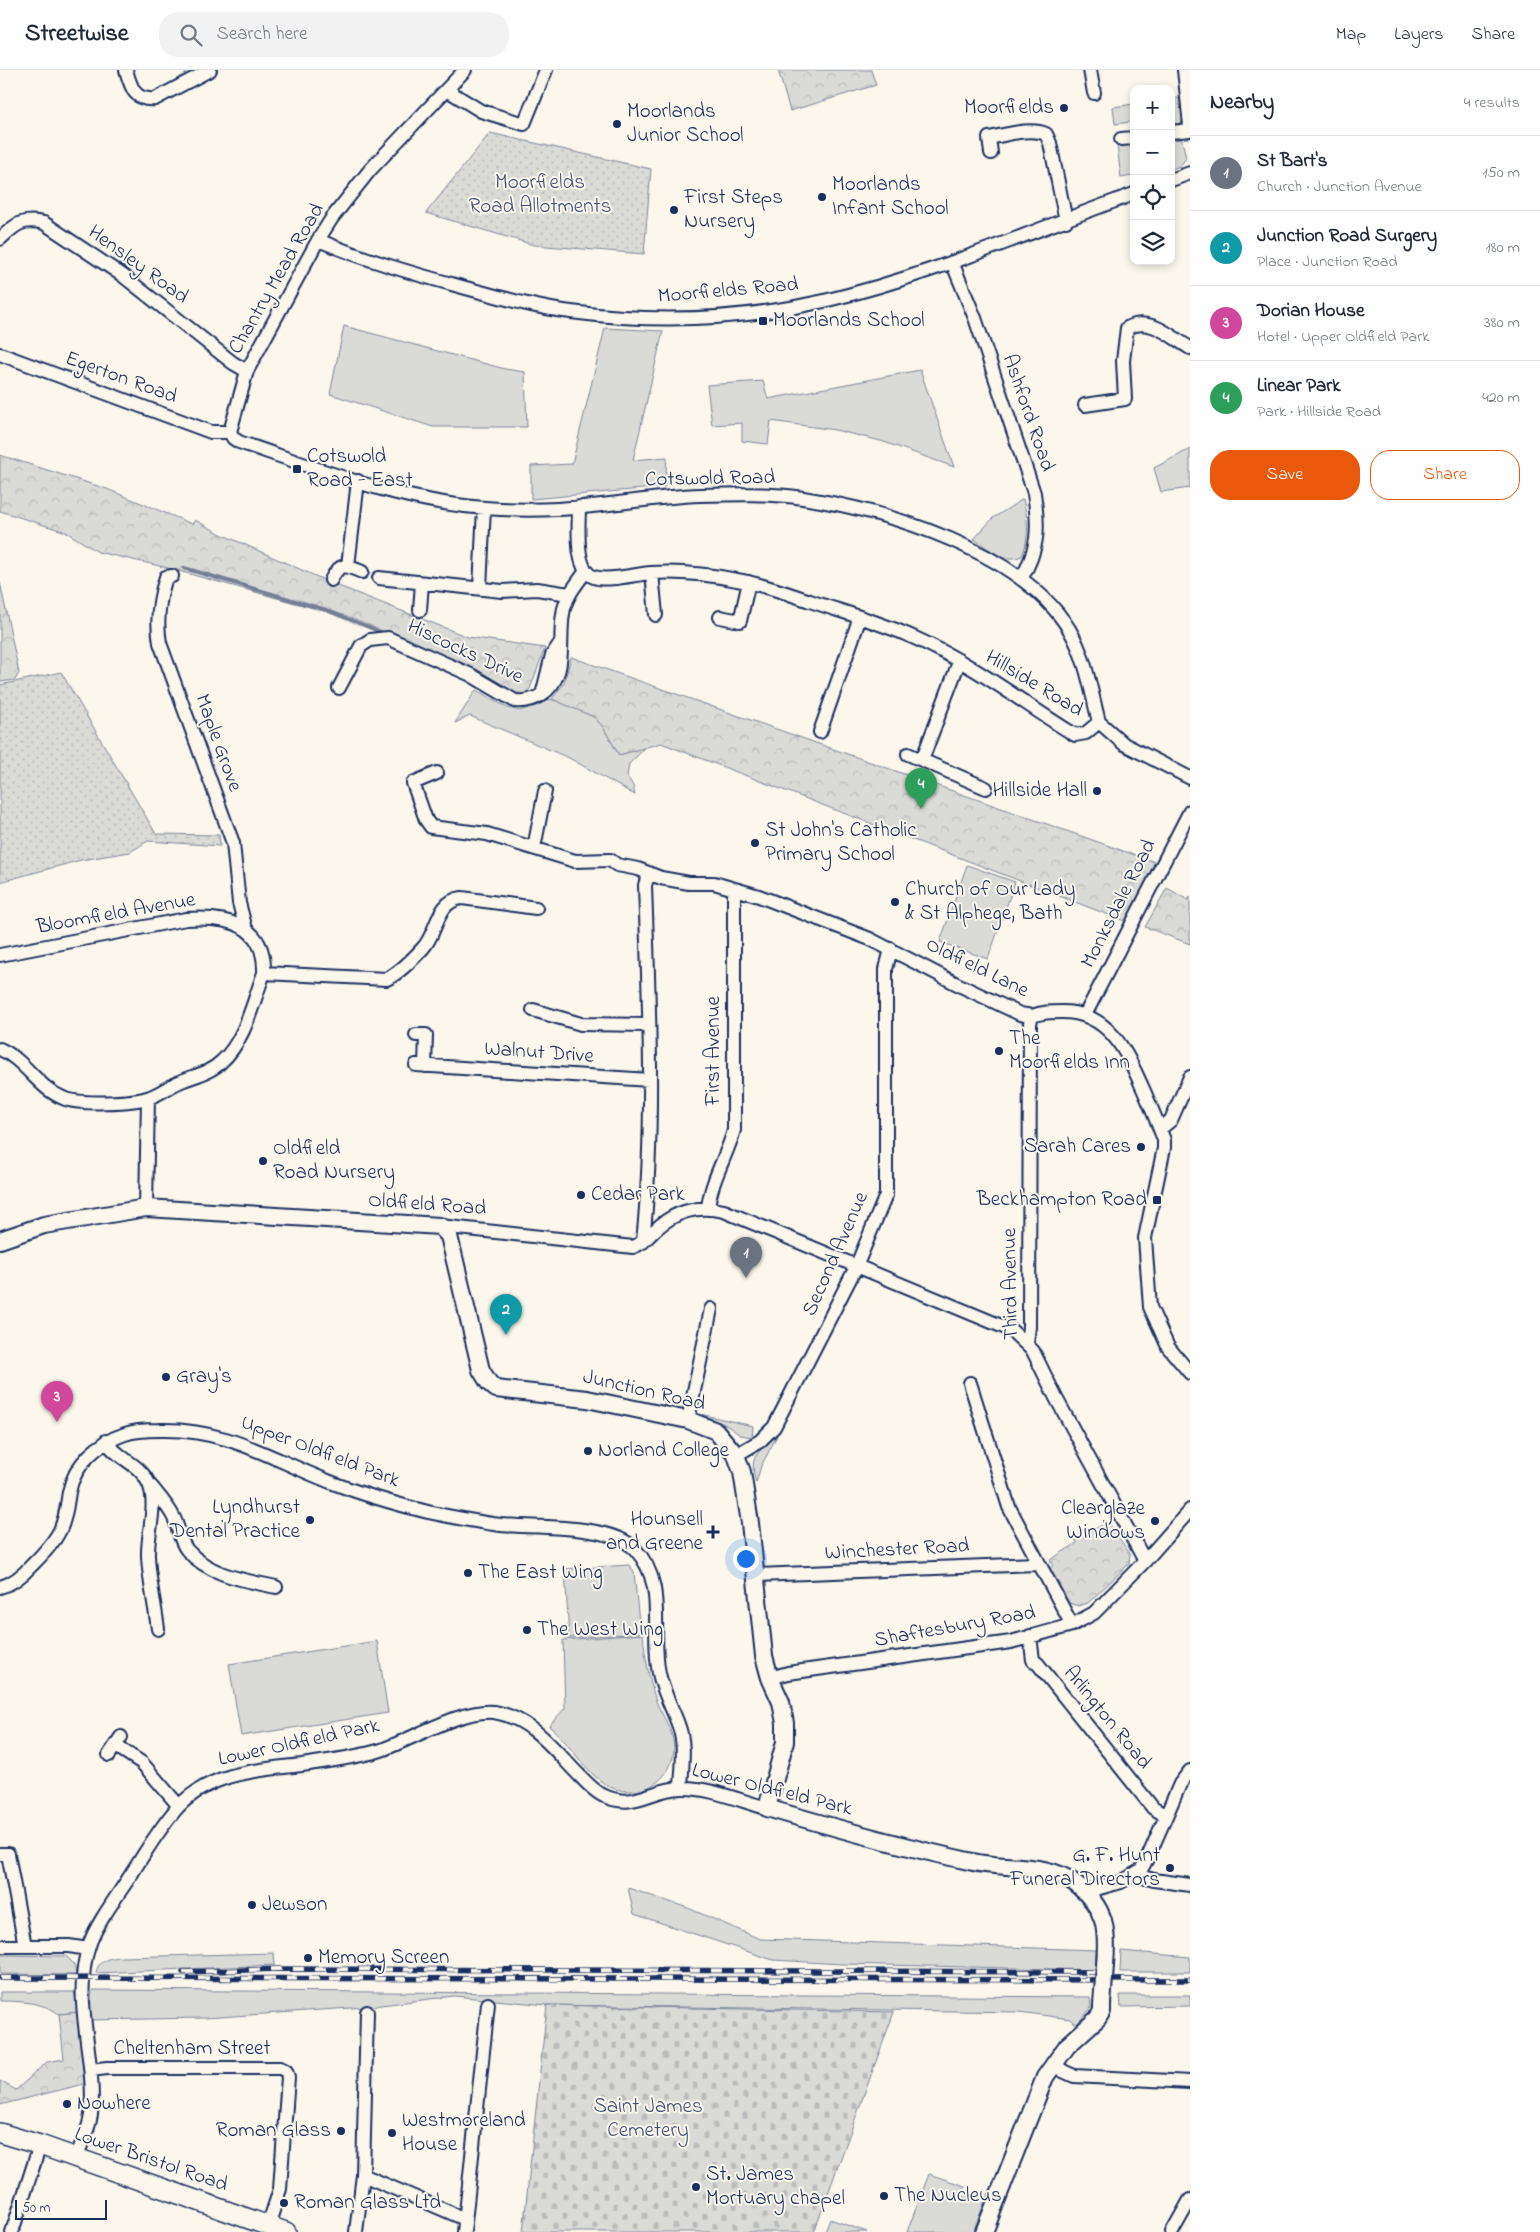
<!DOCTYPE html>
<html lang="en">
<head>
<meta charset="utf-8">
<style>
  body { margin:0; font-family:"Indie Flower",sans-serif; background:#f2f2f3; color:#1f2937 }
  .controls { position:absolute; right:15px; top:15px; display:grid; overflow:hidden; border-radius:10px; box-shadow:0 2px 8px #0003 }
  .controls button { width:45px; height:45px; display:grid; place-items:center; padding:0; border:0; border-bottom:1px solid #e0e1e3; background:#fff; color:#1f2937; font:25px sans-serif }
  .scale { position:absolute; left:15px; bottom:12px; width:92px; box-sizing:border-box; padding-left:5px; border:2px solid #1b2f5e; border-top:0; font-size:14px; line-height:18px; white-space:nowrap; color:#1b2f5e; -webkit-text-stroke:4px #fbf7ec; paint-order:stroke }
  .you { position:absolute; left:745px; top:1488px; width:18px; height:18px; margin:-12px; border:4px solid #fff; border-radius:50%; background:#1a73e8; box-shadow:0 0 0 8px #1a73e833 }
  .badge { display:grid; place-items:center; width:32px; height:32px; border-radius:50%; background:#ea580c; color:#fff; font-size:16px; font-weight:700 }
  .pin { position:absolute; translate:-50% -41px; filter:drop-shadow(0 1px 2px #0008) }
  .pin::after { content:''; position:absolute; top:26px; width:18px; height:15px; background:inherit; clip-path:polygon(0 0,100% 0,50% 100%) }
  .list { margin:0; padding:0; list-style:none }
  h2 { display:flex; justify-content:space-between; align-items:center; height:65px; margin:0; padding:0 20px; font-size:21px }
  h2 small { font-size:16px; font-weight:400; color:#747a83 }
  .list li { display:grid; grid-template-columns:32px 1fr auto; gap:15px; align-items:center; box-sizing:border-box; height:75px; padding:0 20px; border-top:1px solid #e0e1e3 }
  .list b { display:block; font-size:19px; white-space:nowrap }
  .list p { margin:0; font-size:16px; white-space:nowrap; color:#747a83 }
  .list em { font-size:16px; font-style:normal; color:#747a83 }
  .actions { display:flex; gap:10px; padding:15px 20px }
  .actions a { flex:1; padding:11px 0; border:1px solid #ea580c; border-radius:20px; text-align:center; font-size:18px; color:#ea580c }
  .actions .main { background:#ea580c; color:#fff }
  .icon { flex:none; width:28px; height:28px; fill:none; stroke:currentColor; stroke-width:2; stroke-linecap:round; stroke-linejoin:round }
  .map { position:relative; flex:none; width:1190px; height:2162px; overflow:hidden }
  header { display:flex; align-items:center; gap:30px; box-sizing:border-box; height:70px; padding:0 25px; background:#fff; border-bottom:1px solid #e0e1e3 }
  header strong { font-size:24px }
  nav { display:flex; gap:28px; margin-inline-start:auto; font-size:18px }
  .search { width:350px; height:45px; background:#f2f2f3; display:flex; align-items:center; gap:12px; box-sizing:border-box; padding:0 18px; border-radius:20px; color:#747a83; font-size:19px }
  main { display:flex }
  aside { flex:1; background:#fff }
  .map>svg:first-child { display:block }
  .grass { fill:#dadad7; stroke:#7a849a }
  .forest { fill:url(#forest-crowns); stroke:#7a849a }
  .cemetery { fill:url(#cemetery-stones); stroke:#7a849a }
  .garden { fill:url(#garden-dots); stroke:#7a849a }
  .lines { fill:none; stroke-linecap:round; stroke-linejoin:round }
  .stream { stroke:#747e96; stroke-width:4 }
  .minor-casing { stroke:#1b2f5e; stroke-width:16 }
  .major-casing { stroke:#1b2f5e; stroke-width:20 }
  .highway-casing { stroke:#1b2f5e; stroke-width:22 }
  .minor { stroke:#fbf7ec; stroke-width:12 }
  .major { stroke:#fbf7ec; stroke-width:16 }
  .highway { stroke:#fbf7ec; stroke-width:19 }
  .rail-casing { stroke:#1b2f5e; stroke-width:5.5 }
  .rail { stroke:#fbf7ec; stroke-width:4; stroke-dasharray:11; stroke-linecap:butt }
  .major-bridge-casing { stroke:#1b2f5e; stroke-width:20; stroke-linecap:butt }
  .major-bridge { stroke:#fbf7ec; stroke-width:16 }
  .poi-dot { fill:#1b2f5e; stroke:#fbf7ec; stroke-width:2 }
  .labels { text-anchor:middle; dominant-baseline:central; stroke-width:4; stroke-linejoin:round; paint-order:stroke }
  .poi-label { font-size:21px; fill:#1b2f5e; stroke:#fbf7ec; text-anchor:start }
  .park-label { font-size:21px; fill:#415176; stroke:#fbf7ec }
  .street-label { font-size:21px; fill:#1b2f5e; stroke:#fbf7ec }
</style>
</head>
<body>
<header>
<strong>Streetwise</strong>
<div class="search"><svg class="icon" aria-label="search" viewBox="0 0 24 24"><circle cx="10" cy="10" r="6"/><path d="M15 15l6 6"/></svg>Search here</div>
<nav><a>Map</a><a>Layers</a><a>Share</a></nav>
</header>
<main>
<div class="map">
<svg width="1190" height="2162" viewBox="0 0 1190 2162">
  <defs>
    <pattern id="forest-crowns" width="20" height="18" patternUnits="userSpaceOnUse" patternTransform="scale(1.25)"><rect width="20" height="18" fill="#dadad7"/><path d="M2 6a3 3 0 1 1 6 0M12 15a3 3 0 1 1 6 0" fill="none" stroke="#babbbb"/></pattern>
    <pattern id="cemetery-stones" width="16" height="16" patternUnits="userSpaceOnUse" patternTransform="scale(1.25)"><rect width="16" height="16" fill="#dadad7"/><path d="M2 7V4a2 2 0 0 1 4 0v3zM10 15v-3a2 2 0 0 1 4 0v3z" fill="#babbbb"/></pattern>
    <pattern id="garden-dots" width="8" height="8" patternUnits="userSpaceOnUse" patternTransform="scale(1.25)"><rect width="8" height="8" fill="#dadad7"/><path d="M2 2h.1M6 6h.1" fill="none" stroke="#babbbb" stroke-width="1.8" stroke-linecap="round"/></pattern>
  </defs>
  <rect width="100%" height="100%" fill="#fbf7ec"/>
  <filter id="ink" filterUnits="userSpaceOnUse"><feTurbulence type="fractalNoise" baseFrequency=".02" numOctaves="2"/><feDisplacementMap in="SourceGraphic" scale="10" xChannelSelector="R" yChannelSelector="G"/><feConvolveMatrix kernelMatrix="1 2 1 2 8 2 1 2 1" color-interpolation-filters="sRGB"/></filter>
  <g filter="url(#ink)">
    <!-- grass -->
    <path class="grass" d="M1179 28 1183 48 1181 53 1171 55V29Z
      M1134 34V60L1131 52 1115 54 1113 37Z
      M1178 67 1182 70 1186 88 1180 96 1171 99V68Z
      M1134 73V111H1133L1132 106 1121 108 1117 75Z
      M344 256 505 299 525 302 527 357H433L330 324Z
      M605 258 663 261 633 390 667 387 665 417 531 429V396L572 394Z
      M920 300 954 397 881 371 835 360 771 351 768 374 742 371V353L712 355 707 315 763 311 768 329Z
      M1190 379V418L1161 422 1154 398Z
      M1023 429C1028 449 1030 467 1022 486 1004 494 988 478 974 469L993 448Z
      M476 620 508 638 520 641 549 629 561 632 594 647 603 657 619 685 646 677 629 694 627 706 633 716 635 725 569 688 470 646 455 653Z
      M967 795 1015 812 988 889 940 872Z
      M700 1344 753 1356 752 1367 740 1365 726 1355Z
      M777 1366 761 1396 756 1413C748 1385 758 1382 777 1366Z
      M629 1495 634 1502 640 1563 569 1568 565 1499Z
      M643 1564C645 1587 649 1609 656 1631 661 1644 671 1657 673 1670 677 1690 666 1709 649 1717 637 1723 619 1722 608 1716 585 1703 570 1673 549 1656L565 1638 563 1570Z
      M377 1571 388 1643 241 1666 229 1594Z
      M628 1818 688 1838 760 1869 1096 1880 1095 1900 842 1894 773 1890 634 1844Z
      M1121 1881 1190 1887V1902H1120Z
      M274 1883 275 1895 96 1903C98 1889 110 1888 122 1887Z
      M0 1885 66 1886 74 1894 76 1905 0 1904Z
      M92 1920 1090 1927 1091 1938 1076 1955 1070 1949 1020 1942 547 1935 454 1926 365 1937 205 1948 89 1950Z
      M0 1922H74L80 1942 59 1944C44 1932 18 1931 0 1931Z
      M1120 1925H1190V1936L1121 1937Z
      M929 2104 965 2116 961 2127 974 2124 986 2129 973 2162H907Z
      M830 2149 867 2162H825Z"/>
    <!-- forest -->
    <path class="forest" d="M778 0H871L876 15 790 41Z
      M0 385 107 419 192 454 195 450 221 464 331 513 468 567 545 578 530 619 517 628 435 581 335 544 164 497 98 482 66 462 0 441Z
      M0 512 19 603 15 610 0 612Z
      M571 587 1155 792 1127 852 661 673 619 685 603 657 594 647 552 629 564 613Z
      M1167 818 1188 830 1190 827V874L1145 857Z
      M1108 1452 1130 1484 1129 1494 1088 1533 1078 1536 1069 1533 1050 1498 1053 1495 1050 1490 1077 1473 1075 1469Z
      M80 1942 88 2013 0 2035V2011L16 2020 47 1992 64 1989 59 1944Z"/>
    <!-- cemetery -->
    <path class="cemetery" d="M547 1935 894 1942 814 2162H523Z"/>
    <!-- garden -->
    <path class="garden" d="M490 63 651 99 644 184 534 175 426 143Z
      M61 602 156 764 219 765 220 776 148 771 130 782 81 790 0 812V615Z"/>
    <g class="lines">
      <!-- stream -->
      <path class="stream" d="M184 498 326 540 386 564"/>
      <!-- minor casing -->
      <g class="minor-casing">
        <path id="minor" d="M126 0C131 17 134 31 155 29L210 0
          M1090 0 1094 23
          M1184 0 1190 55
          M447 20 481 41 524 54 546 0
          M1171 62 1190 60
          M1121 69 1134 68
          M991 83 989 68C1006 65 1030 57 1046 64L1050 73 1066 151
          M1171 110 1190 103
          M0 169C16 154 22 148 44 153L122 205 233 293 247 301
          M318 170C363 189 408 202 455 215 493 225 531 237 571 242 655 253 742 250 824 231 931 206 1031 161 1134 124
          M952 192 975 248 1034 423C1039 457 1039 479 1021 509
          M0 284 211 362H230
          M1085 335 1125 329 1123 291 1127 258C1150 246 1170 266 1190 278
          M230 362 233 368 239 372C319 399 400 432 485 438 509 440 535 440 558 439 606 436 653 427 700 425 734 424 770 423 803 428 888 441 1021 481 1069 559 1086 587 1091 621 1099 652
          M230 362 247 301 318 170 332 148 370 100 465 0
          M579 437C579 455 574 500 594 507 608 512 636 504 651 503 682 501 707 504 737 510 762 514 786 523 810 531 846 543 883 553 917 569 973 594 1023 633 1075 665L1086 663 1099 652
          M348 496 358 411
          M652 503 656 545
          M172 506 166 507C159 529 156 550 160 573L233 773 239 833 246 859
          M379 508 502 521 537 519 569 524
          M331 510C340 492 345 495 362 502
          M480 518 484 438
          M420 540 422 513
          M720 547 740 551 749 512
          M339 618 361 576 370 570 388 568 471 605 515 631C524 632 533 630 541 625 569 607 558 572 563 544 565 527 576 515 586 501
          M542 625 552 585 561 572
          M1099 652 1124 674 1190 708
          M820 662 860 547
          M908 684 986 718
          M922 690 959 592
          M437 703 413 713 426 750 431 757 487 764 575 791 610 790 617 795 638 799 661 808 689 813H714L759 826 870 869 959 915 1020 944 1032 946
          M534 778 545 721
          M0 885 186 849C227 846 266 854 264 903 253 932 245 971 221 992 211 1002 197 1005 184 1010 172 1014 162 1023 150 1027 134 1033 78 1035 63 1028 38 1018 25 990 0 979
          M264 903 387 909C400 902 413 889 423 878 438 862 436 831 462 828L536 838
          M533 940 581 954 649 955
          M1085 945 1190 741
          M416 965H426L425 996
          M416 995 650 1010
          M1160 1059 1171 1050 1190 1007
          M146 1138 148 1028
          M708 1138C711 1110 727 1086 734 1060V819
          M440 1156 633 1177C642 1174 648 1167 655 1160 675 1141 697 1135 724 1141L1011 1260 1033 1281 1056 1328 1145 1491
          M643 1172C655 1054 649 934 645 815L649 803
          M1027 1273 1029 1257 1030 953 1032 946C1042 942 1051 942 1062 942 1110 942 1127 983 1144 1021 1151 1037 1158 1054 1164 1070V1078L1145 1168 1150 1237 1168 1277 1190 1303
          M970 1313 1009 1437 1072 1555
          M688 1350 711 1239
          M106 1371C117 1389 141 1394 149 1414 158 1435 147 1464 148 1486 149 1510 155 1535 158 1559
          M736 1385 760 1371 774 1357 856 1197 886 1125V899L891 879
          M151 1416C159 1426 169 1437 174 1448 179 1458 179 1470 187 1480 210 1506 244 1510 276 1517
          M757 1505 1038 1494
          M0 1517C12 1514 24 1504 32 1495 42 1485 54 1473 60 1460 66 1448 67 1434 69 1422 75 1393 98 1373 125 1364 136 1360 148 1360 159 1360 228 1358 272 1390 333 1413 364 1425 396 1434 428 1442 452 1447 477 1452 501 1455 537 1458 611 1454 635 1479 668 1514 650 1561 659 1603 662 1620 672 1637 678 1654 686 1674 682 1696 681 1717
          M1030 1566 1033 1590 1038 1594 1153 1738 1166 1746
          M770 1608 788 1603 1011 1572 1072 1555 1094 1543 1145 1491 1190 1440
          M116 1676 142 1693 179 1736
          M109 1685 121 1667
          M0 1784H8L25 1876
          M1135 1805 1154 1810 1190 1815
          M1085 1822 1121 1812 1141 1800 1149 1785 1180 1714 1190 1701
          M0 1876H69L88 1879
          M1053 1993 1063 2001 1074 2006 1190 2012
          M91 2000 107 1998H280L286 2001 288 2007 280 2119 268 2156
          M76 2088C81 2074 89 2060 91 2045 97 1991 71 1928 89 1876 95 1855 121 1821 134 1800 147 1779 161 1756 178 1737 211 1702 258 1700 302 1695 327 1691 353 1688 378 1681 410 1671 462 1638 494 1642 532 1648 554 1680 579 1705 586 1712 593 1720 602 1725 635 1741 651 1718 682 1718 707 1717 741 1731 767 1738
          M363 2105 465 2149
          M12 2162 40 2075
          M356 2162 363 2105 367 1942
          M464 2162 488 1934
          M1172 2162 1190 2130"/>
      </g>
      <!-- major casing -->
      <g class="major-casing">
        <path id="major" d="M0 1170 44 1155 146 1138 440 1156 449 1166 481 1300 489 1313 496 1319 587 1329 688 1350 716 1361 736 1385 742 1402 750 1453 764 1586 770 1608 781 1632 785 1653V1672L767 1738C835 1758 903 1777 973 1792 1007 1800 1046 1791 1076 1814 1106 1838 1108 1859 1105 1895
          M984 2162 1045 2007 1067 1976 1098 1948 1102 1941V1934"/>
      </g>
      <!-- highway casing -->
      <g class="highway-casing">
        <path id="highway" d="M0 2063 40 2075 286 2162"/>
      </g>
      <!-- minor -->
      <use href="#minor" class="minor"/>
      <!-- major -->
      <use href="#major" class="major"/>
      <!-- highway -->
      <use href="#highway" class="highway"/>
      <!-- rail casing -->
      <g class="rail-casing">
        <path id="rail" d="M183 1902 278 1899 1101 1902
          M0 1908 1190 1910"/>
      </g>
      <!-- rail -->
      <use href="#rail" class="rail"/>
      <!-- major-bridge casing -->
      <g class="major-bridge-casing">
        <path id="major-bridge" d="M1102 1934 1105 1895"/>
      </g>
      <!-- major-bridge -->
      <use href="#major-bridge" class="major-bridge"/>
    </g>
  </g>
  <!-- markers -->
  <g class="poi-dot">
    <circle cx="1064" cy="38" r="5"/>
    <circle cx="617" cy="54" r="5"/>
    <circle cx="822" cy="127" r="5"/>
    <circle cx="674" cy="140" r="5"/>
    <rect x="758" y="246" width="10" height="10" rx="2.5"/>
    <rect x="292" y="394" width="10" height="10" rx="2.5"/>
    <circle cx="1097" cy="721" r="5"/>
    <circle cx="755" cy="773" r="5"/>
    <circle cx="895" cy="832" r="5"/>
    <circle cx="999" cy="981" r="5"/>
    <circle cx="1141" cy="1077" r="5"/>
    <circle cx="263" cy="1091" r="5"/>
    <circle cx="581" cy="1125" r="5"/>
    <rect x="1152" y="1125" width="10" height="10" rx="2.5"/>
    <circle cx="166" cy="1307" r="5"/>
    <circle cx="588" cy="1381" r="5"/>
    <circle cx="310" cy="1450" r="5"/>
    <circle cx="1155" cy="1451" r="5"/>
    <path d="M710.5 1454.5h5v5h5v5h-5v5h-5v-5h-5v-5h5z"/>
    <circle cx="468" cy="1503" r="5"/>
    <circle cx="527" cy="1560" r="5"/>
    <circle cx="1170" cy="1798" r="5"/>
    <circle cx="252" cy="1835" r="5"/>
    <circle cx="308" cy="1888" r="5"/>
    <circle cx="67" cy="2034" r="5"/>
    <circle cx="341" cy="2061" r="5"/>
    <circle cx="392" cy="2063" r="5"/>
    <circle cx="696" cy="2117" r="5"/>
    <circle cx="884" cy="2126" r="5"/>
    <circle cx="284" cy="2133" r="5"/>
  </g>
  <g class="labels">
    <!-- poi labels -->
    <g class="poi-label">
      <text x="1054" y="38" text-anchor="end">Moorfields</text>
      <text x="627" y="42">Moorlands<tspan x="627" dy="24">Junior School</tspan></text>
      <text x="832" y="115">Moorlands<tspan x="832" dy="24">Infant School</tspan></text>
      <text x="684" y="128">First Steps<tspan x="684" dy="24">Nursery</tspan></text>
      <text x="773" y="251">Moorlands School</text>
      <text x="307" y="387">Cotswold<tspan x="307" dy="24">Road - East</tspan></text>
      <text x="1087" y="721" text-anchor="end">Hillside Hall</text>
      <text x="765" y="761">St John's Catholic<tspan x="765" dy="24">Primary School</tspan></text>
      <text x="905" y="820">Church of Our Lady<tspan x="905" dy="24">&amp; St Alphege, Bath</tspan></text>
      <text x="1009" y="969">The<tspan x="1009" dy="24">Moorfields Inn</tspan></text>
      <text x="1131" y="1077" text-anchor="end">Sarah Cares</text>
      <text x="273" y="1079">Oldfield<tspan x="273" dy="24">Road Nursery</tspan></text>
      <text x="591" y="1125">Cedar Park</text>
      <text x="1147" y="1130" text-anchor="end">Beckhampton Road</text>
      <text x="176" y="1307">Gray's</text>
      <text x="598" y="1381">Norland College</text>
      <text x="300" y="1438" text-anchor="end">Lyndhurst<tspan x="300" dy="24">Dental Practice</tspan></text>
      <text x="1145" y="1439" text-anchor="end">Clearglaze<tspan x="1145" dy="24">Windows</tspan></text>
      <text x="703" y="1450" text-anchor="end">Hounsell<tspan x="703" dy="24">and Greene</tspan></text>
      <text x="478" y="1503">The East Wing</text>
      <text x="537" y="1560">The West Wing</text>
      <text x="1160" y="1786" text-anchor="end">G. F. Hunt<tspan x="1160" dy="24">Funeral Directors</tspan></text>
      <text x="262" y="1835">Jewson</text>
      <text x="318" y="1888">Memory Screen</text>
      <text x="77" y="2034">Nowhere</text>
      <text x="402" y="2051">Westmoreland<tspan x="402" dy="24">House</tspan></text>
      <text x="331" y="2061" text-anchor="end">Roman Glass</text>
      <text x="706" y="2105">St. James<tspan x="706" dy="24">Mortuary chapel</tspan></text>
      <text x="894" y="2126">The Nucleus</text>
      <text x="294" y="2133">Roman Glass Ltd</text>
    </g>
    <!-- park labels -->
    <g class="park-label">
      <text x="540" y="113">Moorfields<tspan x="540" dy="24">Road Allotments</tspan></text>
      <text x="648" y="2037">Saint James<tspan x="648" dy="24">Cemetery</tspan></text>
    </g>
    <!-- street labels -->
    <g class="street-label">
      <text transform="translate(138 195) rotate(36)">Hensley Road</text>
      <text transform="translate(277 209) rotate(-60)">Chantry Mead Road</text>
      <text transform="translate(728 221) rotate(-5)">Moorfields Road</text>
      <text transform="translate(121 308) rotate(20)">Egerton Road</text>
      <text transform="translate(1028 343) rotate(71)">Ashford Road</text>
      <text transform="translate(710 409) rotate(-1)">Cotswold Road</text>
      <text transform="translate(465 582) rotate(25)">Hiscocks Drive</text>
      <text transform="translate(1034 614) rotate(31)">Hillside Road</text>
      <text transform="translate(218 673) rotate(70)">Maple Grove</text>
      <text transform="translate(1119 834) rotate(-63)">Monksdale Road</text>
      <text transform="translate(116 844) rotate(-10)">Bloomfield Avenue</text>
      <text transform="translate(977 898) rotate(26)">Oldfield Lane</text>
      <text transform="translate(714 981) rotate(-90)">First Avenue</text>
      <text transform="translate(539 983) rotate(4)">Walnut Drive</text>
      <text transform="translate(427 1135) rotate(4)">Oldfield Road</text>
      <text transform="translate(836 1184) rotate(-66)">Second Avenue</text>
      <text transform="translate(1011 1214) rotate(-91)">Third Avenue</text>
      <text transform="translate(644 1321) rotate(13)">Junction Road</text>
      <text transform="translate(320 1382) rotate(21)">Upper Oldfield Park</text>
      <text transform="translate(897 1480) rotate(-3)">Winchester Road</text>
      <text transform="translate(955 1557) rotate(-10)">Shaftesbury Road</text>
      <text transform="translate(1107 1648) rotate(51)">Arlington Road</text>
      <text transform="translate(299 1673) rotate(-12)">Lower Oldfield Park</text>
      <text transform="translate(772 1720) rotate(14)">Lower Oldfield Park</text>
      <text x="192" y="1979">Cheltenham Street</text>
      <text transform="translate(151 2090) rotate(19)">Lower Bristol Road</text>
    </g>
  </g>
</svg>
<div class="controls">
<button>+</button>
<button>−</button>
<button><svg class="icon" aria-label="locate" viewBox="0 0 24 24"><circle cx="12" cy="12" r="6"/><path d="M12 2v4M12 18v4M2 12h4M18 12h4"/></svg></button>
<button><svg class="icon" aria-label="layers" viewBox="0 0 24 24"><path d="M12 4l9 5-9 5-9-5zM3 14l9 5 9-5"/></svg></button>
</div>
<div class="scale">50 m</div>
<div class="you"></div>
<div class="pin badge" style="left:746px;top:1208px;background:#6b7280">1</div>
<div class="pin badge" style="left:506px;top:1265px;background:#0f9aa8">2</div>
<div class="pin badge" style="left:57px;top:1352px;background:#d1479c">3</div>
<div class="pin badge" style="left:921px;top:739px;background:#2e9e5b">4</div>
</div>
<aside>
<h2>Nearby<small>4 results</small></h2>
<ul class="list">
<li><span class="badge" style="background:#6b7280">1</span><div><b>St Bart's</b><p>Church · Junction Avenue</p></div><em>150 m</em></li>
<li><span class="badge" style="background:#0f9aa8">2</span><div><b>Junction Road Surgery</b><p>Place · Junction Road</p></div><em>180 m</em></li>
<li><span class="badge" style="background:#d1479c">3</span><div><b>Dorian House</b><p>Hotel · Upper Oldfield Park</p></div><em>380 m</em></li>
<li><span class="badge" style="background:#2e9e5b">4</span><div><b>Linear Park</b><p>Park · Hillside Road</p></div><em>420 m</em></li>
</ul>
<div class="actions"><a class="main">Save</a><a>Share</a></div>
</aside>
</main>
</body>
</html>
